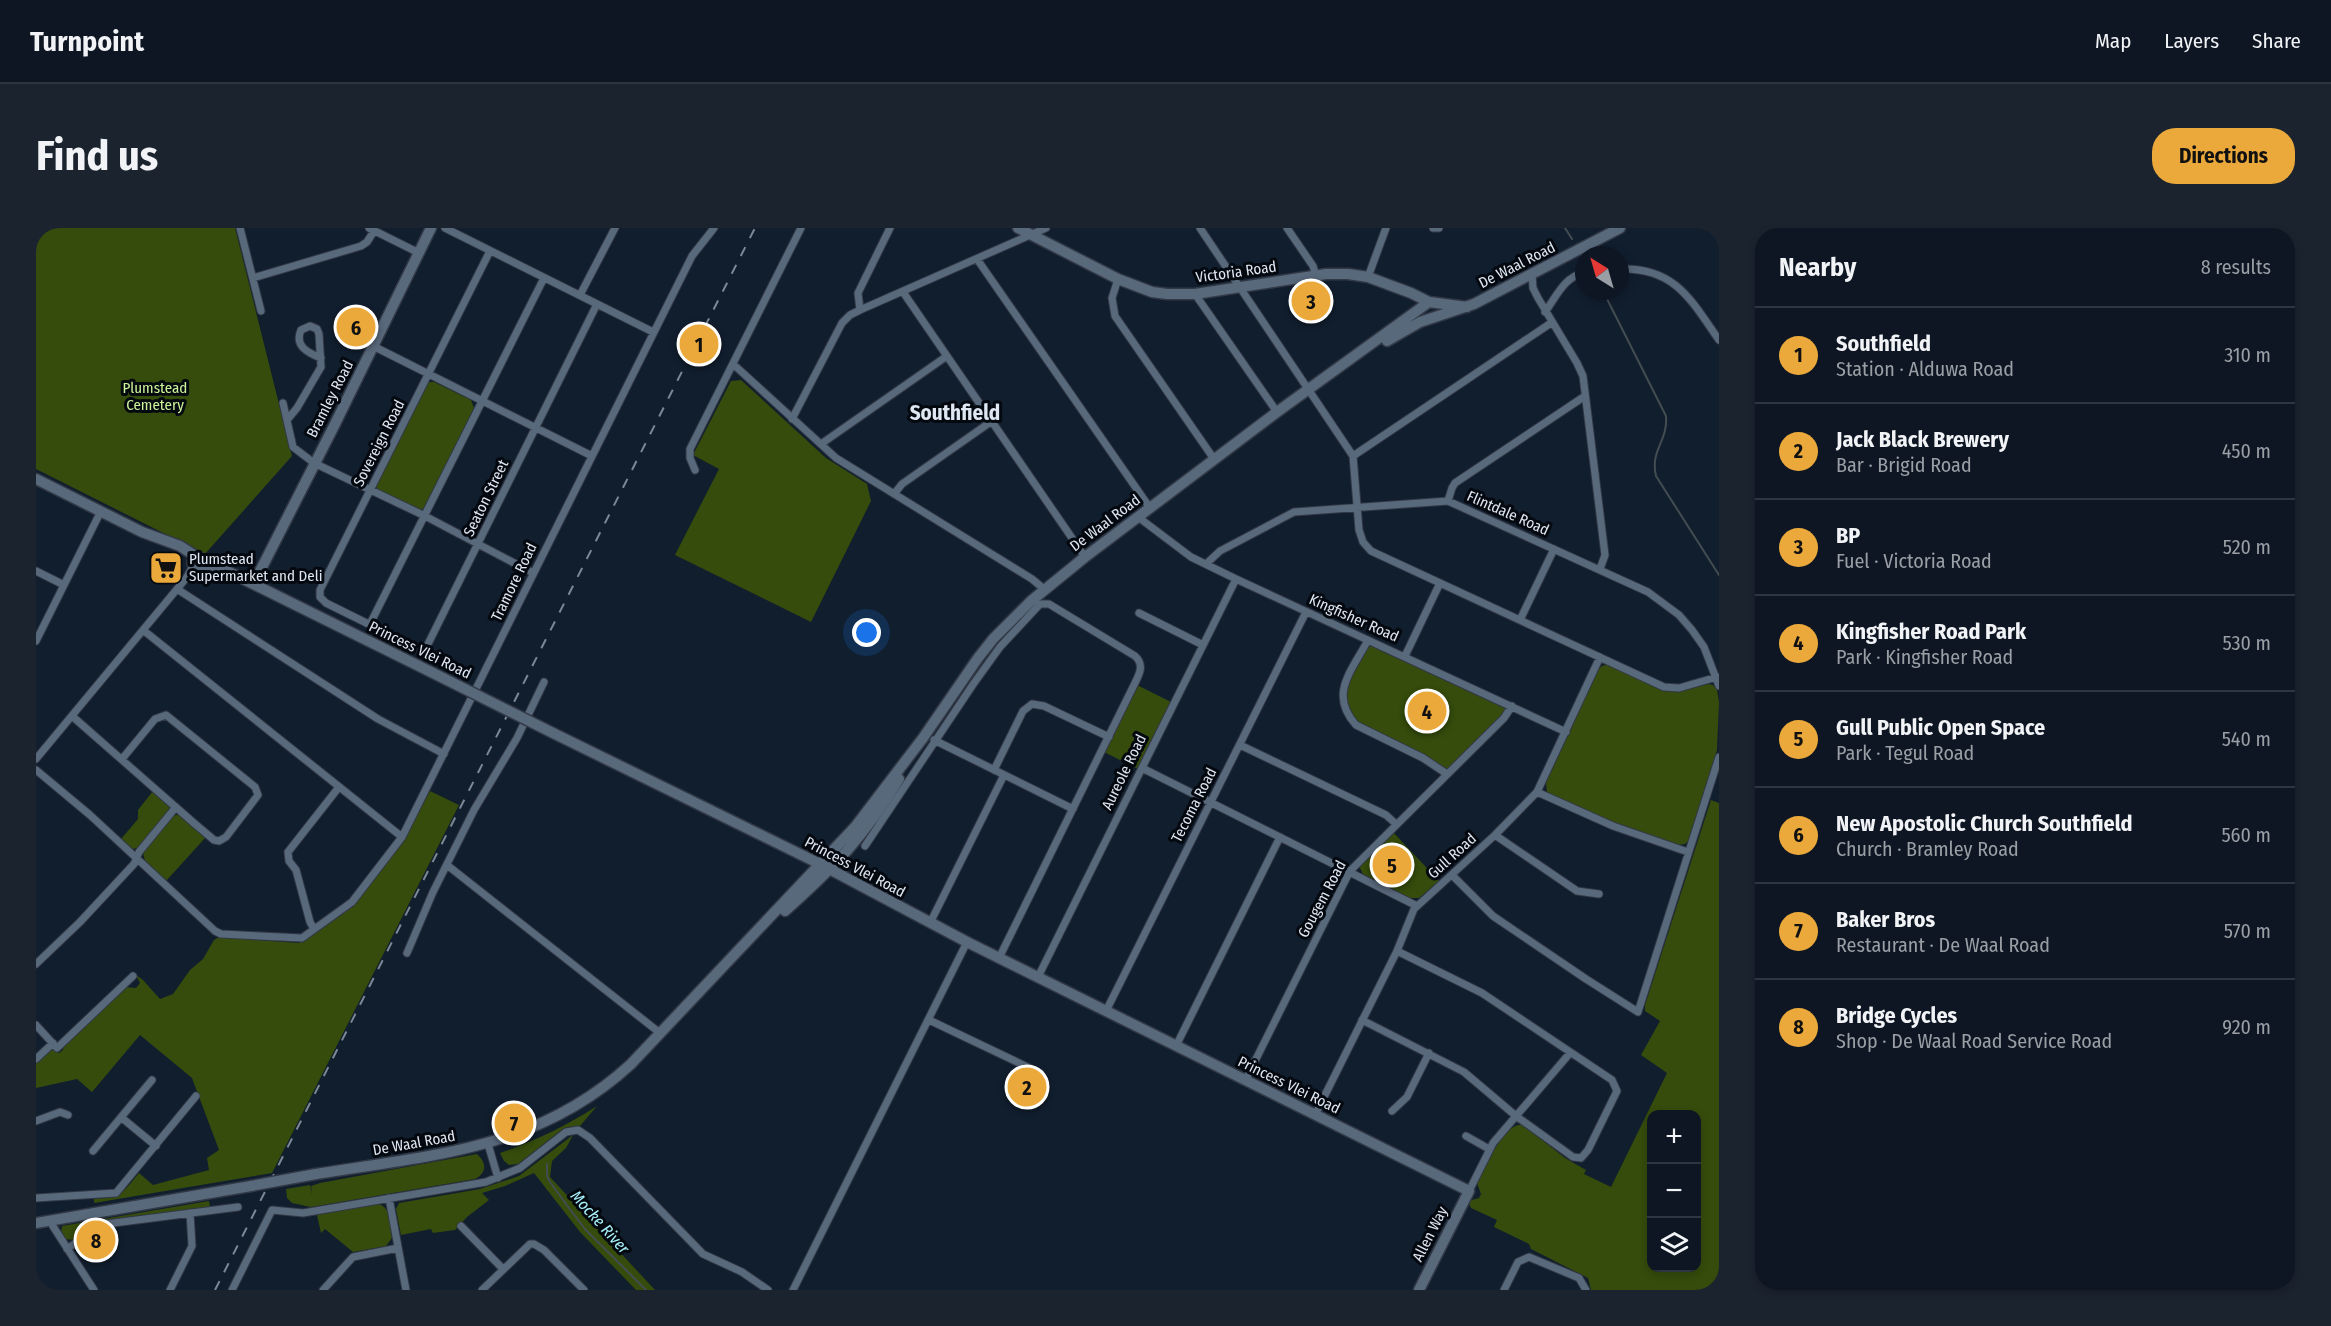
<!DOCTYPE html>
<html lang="en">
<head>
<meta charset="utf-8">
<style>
  body { margin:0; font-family:"Fira Sans Condensed",sans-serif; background:#1b232f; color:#f1f3f6 }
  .controls { position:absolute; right:18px; bottom:18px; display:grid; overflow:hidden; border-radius:12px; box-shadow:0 3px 9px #0003 }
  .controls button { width:54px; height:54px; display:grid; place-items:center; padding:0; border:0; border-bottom:2px solid #2d3540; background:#0d1622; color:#f1f3f6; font:30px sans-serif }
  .compass { position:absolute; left:1539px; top:18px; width:54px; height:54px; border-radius:50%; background:#0d1622; box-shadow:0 3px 9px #0003; rotate:323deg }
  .you { position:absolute; left:831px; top:405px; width:21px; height:21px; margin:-15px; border:4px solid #fff; border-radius:50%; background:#1a73e8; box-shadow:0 0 0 9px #1a73e833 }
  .badge { display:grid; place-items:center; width:39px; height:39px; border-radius:50%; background:#eca93b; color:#111; font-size:20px; font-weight:700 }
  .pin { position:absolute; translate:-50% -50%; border:3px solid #fff; box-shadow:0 2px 6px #0006 }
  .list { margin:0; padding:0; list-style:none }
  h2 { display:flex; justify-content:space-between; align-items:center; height:78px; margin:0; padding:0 24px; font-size:26px }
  h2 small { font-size:20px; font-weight:400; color:#9a9fa5 }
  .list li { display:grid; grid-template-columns:39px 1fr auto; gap:18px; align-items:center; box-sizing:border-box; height:96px; padding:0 24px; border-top:2px solid #2d3540 }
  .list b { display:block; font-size:22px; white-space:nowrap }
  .list p { margin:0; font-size:20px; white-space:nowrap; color:#9a9fa5 }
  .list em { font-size:20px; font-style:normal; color:#9a9fa5 }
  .icon { flex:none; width:33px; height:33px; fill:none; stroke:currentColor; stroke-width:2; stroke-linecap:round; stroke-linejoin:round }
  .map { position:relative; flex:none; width:1683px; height:1062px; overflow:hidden; border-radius:24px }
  header { display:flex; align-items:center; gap:36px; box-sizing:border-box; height:84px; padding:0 30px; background:#0d1622; border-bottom:2px solid #2d3540 }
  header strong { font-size:28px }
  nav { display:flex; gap:33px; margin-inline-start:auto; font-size:21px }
  .intro { display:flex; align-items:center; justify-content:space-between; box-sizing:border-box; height:144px; padding:0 36px }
  h1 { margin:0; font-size:42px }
  .button { padding:15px 27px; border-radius:24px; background:#eca93b; color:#111; font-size:21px; font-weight:700 }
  main { display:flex; gap:36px; padding:0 36px }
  aside { flex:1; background:#0d1622; border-radius:24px; box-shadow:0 3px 9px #0003 }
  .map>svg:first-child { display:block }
  .green { fill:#354c0c; fill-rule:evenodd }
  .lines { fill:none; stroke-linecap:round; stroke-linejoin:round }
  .stream { stroke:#434d51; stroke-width:2 }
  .street-casing { stroke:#323946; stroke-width:9 }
  .secondary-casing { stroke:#323946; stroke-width:13 }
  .street { stroke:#59697c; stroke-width:7 }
  .secondary { stroke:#59697c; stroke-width:10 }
  .rail { stroke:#7d8895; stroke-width:2; stroke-dasharray:10 10; stroke-linecap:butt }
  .secondary-bridge-casing { stroke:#323946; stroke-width:13; stroke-linecap:butt }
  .secondary-bridge { stroke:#59697c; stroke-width:10 }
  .labels { text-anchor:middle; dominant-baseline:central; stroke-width:6; stroke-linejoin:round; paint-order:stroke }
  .street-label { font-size:15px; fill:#dee7f2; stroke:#04080f }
  .park-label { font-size:15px; fill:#ccf498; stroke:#04080f }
  .poi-label { font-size:15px; fill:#dee7f2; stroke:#04080f; text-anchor:start }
  .water-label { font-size:16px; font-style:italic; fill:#a7f2fc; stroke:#04080f }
  .district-label { font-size:21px; font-weight:bold; fill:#dee7f2; stroke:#04080f }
</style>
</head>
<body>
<header>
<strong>Turnpoint</strong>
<nav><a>Map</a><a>Layers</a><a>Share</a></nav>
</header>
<div class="intro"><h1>Find us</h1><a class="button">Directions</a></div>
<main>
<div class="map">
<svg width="1683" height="1062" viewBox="0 0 1683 1062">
  <rect width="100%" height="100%" fill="#111e2e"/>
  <!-- green -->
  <path class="green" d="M0 0H199L256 228 169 326 0 241Z
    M705 152 790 230 831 256 835 273 775 394 639 327 683 241 657 227 695 153Z
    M392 154H398L435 172 438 180 389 280 382 283 341 262 340 257Z
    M1332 412 1476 478 1411 546 1320 497 1306 468Z
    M1573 436 1634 463H1646L1672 456 1677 457 1681 462 1683 474 1681 522 1654 611 1649 616 1642 617 1563 589 1511 565 1510 555 1562 442 1566 438Z
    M1101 457 1135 474 1102 541 1068 524Z
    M117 563 134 578V583L102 620 96 621 85 611 102 591V582Z
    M394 563 423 577 236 945 58 975V971C84 969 87 965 103 945L117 957 173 942 171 930 183 922 156 850 104 807 56 864 41 851 0 860V834L15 820 23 825 27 822 28 817 89 759 100 760 104 755 100 747 107 752 124 771 137 766 154 742 167 731 178 712 183 709 263 715 278 706 322 671 365 617Z
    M1675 572 1683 575V1062H1555L1552 1050 1495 1021 1493 1016 1458 999 1461 992 1435 980 1432 973 1443 970 1445 966 1441 955C1449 941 1468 893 1487 897L1529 930 1550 942 1548 946 1575 959 1631 845 1605 827 1624 793 1609 783V777ZM1616 886H1660V1040H1616Z
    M144 586 170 609 130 653 109 633 107 625 137 588Z
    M1357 604 1403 653 1383 670H1374L1327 646 1323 638Z
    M561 878 544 898 528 900 482 936 473 937 468 933 464 925C499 913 530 898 561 878Z
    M537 907 530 920 516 933 514 949 619 1062H600L544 1004 498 945 469 958 446 965 453 972 431 989 419 1002 397 1005 395 1001 365 1007 360 981 363 975 444 961 483 948Z
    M441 926C451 935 451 945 439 951L275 979 256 975 251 970 250 961 274 957 276 967 275 958 284 955Z
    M173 973 174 979 65 994 38 1012 29 1011 25 1005 26 998Z
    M342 976C356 979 354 998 356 1010L350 1018 317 1024 289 1001 285 1005 281 987Z"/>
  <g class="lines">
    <!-- stream -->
    <path class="stream" d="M1529 0 1536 11
      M1567 63 1630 188C1632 214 1614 221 1620 248L1683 347
      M511 936V948L514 954 533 980 549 1001 610 1062"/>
    <!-- street casing -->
    <g class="street-casing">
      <path id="street" d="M204 0 225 83
        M333 0 383 25
        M409 0 617 104
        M1164 0 1317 228 1323 302 1327 314 1335 323 1628 459 1643 460 1681 449
        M1251 0 1277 38 1280 48
        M1397 0H1403
        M454 23 284 362V369L290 375 381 420 388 421 391 418 561 76
        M941 31 1114 280
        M1584 41C1639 39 1655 72 1683 112
        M1496 46 1497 60 1502 70 1541 135 1547 148 1569 327 1564 341
        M1332 49 1350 0
        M217 50 325 18 331 14 338 3
        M1082 51 1076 70 1079 88 1178 231
        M867 64 1049 329
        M1159 66 1241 184
        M544 67 579 0
        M824 82 1010 0
        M1509 84C1520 69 1529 48 1548 45
        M337 118 556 228
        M697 136 800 230 996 351 1008 361
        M247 175 257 219 278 235 389 288 497 345
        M756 191 806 95 814 87 824 82 822 65 854 0
        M251 192 261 180 285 139 283 106 281 101 274 98 265 102C258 118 272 125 285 130
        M785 216 911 128
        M1317 228 1515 95
        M659 242 654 230V221L765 0
        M858 266 866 256 956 193
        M1412 273 1416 260 1419 255 1549 168
        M1102 289 1155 329 1200 351 1530 504
        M1170 336 1184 323 1258 284 1412 273 1612 364 1643 387 1656 402 1668 419 1683 458
        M0 343 28 357
        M141 361 342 491 408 526
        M1103 385 1167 417
        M1484 392 1518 321
        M334 396 508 50
        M107 402 366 609
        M1332 412C1316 443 1292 466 1320 497L1387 530 1411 546
        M0 413 65 283
        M1369 428 1404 355
        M36 488 159 596 178 612 183 613 190 609 222 567 219 559 130 487 119 491 86 531
        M898 512 1037 581
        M1204 517 1350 587 1360 596
        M0 531 151 349 157 338
        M1106 540 1381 678
        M0 542 54 587 179 703 185 706 266 710 316 674 366 609 656 28 678 0
        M958 542 987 483 996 476 1008 478 1073 509
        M1501 564 1577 598 1652 624
        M1459 607 1541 663 1563 666
        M829 618 938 455 964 419 1004 376H1013L1099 428C1109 437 1103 447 1098 457L963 730
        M411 637 624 805
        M1416 647 1457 688 1550 751 1602 784 1683 529
        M894 695 968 547
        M278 701 274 694 260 642 253 633 252 624 303 559
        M371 725 397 664 438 582 481 510 508 454
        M0 736 44 694 98 636 103 624 140 579
        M1002 749 1200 351
        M1070 783 1270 384
        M893 792 1004 845
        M1326 792 1428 844 1480 888 1537 929 1545 930 1552 922 1581 863 1576 852 1446 765 1361 723
        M0 797 21 820 97 748
        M1140 818 1244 609
        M0 831 17 815
        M1209 853 1314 643 1468 490 1476 478
        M1356 883 1371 869 1393 825
        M1279 887 1361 723 1378 681 1459 607 1501 564 1564 429
        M86 890 120 918
        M0 893 24 884 32 887
        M1430 908 1453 921
        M452 916 462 950
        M57 923 116 852
        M1433 963 1457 915 1534 825
        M0 970 80 965 160 868
        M353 970 370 1062
        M13 992 58 1062
        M425 998 467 1041
        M31 1021 61 1000 70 996 202 979
        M134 1062 156 1018 154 985
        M196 1062 236 982 267 985 450 954 484 940 530 904 542 902 554 910 667 1026 706 1044 732 1062
        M287 1062 317 1029 362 1020
        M446 1062 494 1016H498L508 1022 548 1062
        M757 1062 931 714
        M1468 1062 1482 1034 1493 1029 1543 1050 1550 1062"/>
    </g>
    <!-- secondary casing -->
    <g class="secondary-casing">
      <path id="secondary" d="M982 0 1082 51 1116 64 1131 66H1159L1290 46H1312L1332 49 1375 65 1393 74 1431 79
        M1351 113 1384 94 1438 76 1584 0
        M0 251 106 304 144 318 161 329
        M156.5 335a5.5 5.5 0 1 1 11 0a5.5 5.5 0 1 1-11 0Z
        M166 339 174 338 191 343 395 444
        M218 355 298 198 395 0
        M517 505 784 636 931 714 1433 963 1383 1062
        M749 683C798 639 829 608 863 551
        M280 946C398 927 503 921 595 836L819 599 887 510 942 430 957 411 995 373 1049 329 1241 184 1393 74
        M0 995 215 958"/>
    </g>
    <!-- street -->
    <use href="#street" class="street"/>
    <!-- secondary -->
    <use href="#secondary" class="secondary"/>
    <!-- rail -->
    <path class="rail" d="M179 1062 719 0"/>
    <!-- secondary-bridge casing -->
    <g class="secondary-bridge-casing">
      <path id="secondary-bridge" d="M395 444 517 505
        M215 958 280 946"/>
    </g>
    <!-- secondary-bridge -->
    <use href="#secondary-bridge" class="secondary-bridge"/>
  </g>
  <!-- icons -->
  <defs>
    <g id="supermarket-square" transform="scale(1.725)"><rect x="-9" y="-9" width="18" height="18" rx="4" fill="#eca93b" stroke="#04080f"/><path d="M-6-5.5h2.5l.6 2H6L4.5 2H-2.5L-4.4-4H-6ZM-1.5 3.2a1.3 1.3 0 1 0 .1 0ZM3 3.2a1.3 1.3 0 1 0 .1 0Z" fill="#111"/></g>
  </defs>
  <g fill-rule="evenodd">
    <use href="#supermarket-square" x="130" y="340"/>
  </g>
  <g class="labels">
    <!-- street labels -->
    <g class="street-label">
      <text transform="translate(1481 37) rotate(-27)">De Waal Road</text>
      <text transform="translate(1200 44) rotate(-8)">Victoria Road</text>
      <text transform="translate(294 171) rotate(-63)">Bramley Road</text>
      <text transform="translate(343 215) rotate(-63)">Sovereign Road</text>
      <text transform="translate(450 270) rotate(-64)">Seaton Street</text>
      <text transform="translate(1472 285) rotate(24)">Flintdale Road</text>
      <text transform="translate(1069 295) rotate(-37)">De Waal Road</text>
      <text transform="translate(478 354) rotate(-64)">Tramore Road</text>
      <text transform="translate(1318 390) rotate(24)">Kingfisher Road</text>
      <text transform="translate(384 422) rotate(26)">Princess Vlei Road</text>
      <text transform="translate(1088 544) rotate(-64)">Aureole Road</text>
      <text transform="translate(1158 577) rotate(-63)">Tecoma Road</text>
      <text transform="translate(1416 628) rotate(-42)">Gull Road</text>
      <text transform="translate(819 639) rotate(28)">Princess Vlei Road</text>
      <text transform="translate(1286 671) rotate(-62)">Gougem Road</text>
      <text transform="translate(1253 857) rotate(26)">Princess Vlei Road</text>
      <text transform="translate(378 915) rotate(-10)">De Waal Road</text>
      <text transform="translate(1394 1006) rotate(-63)">Allen Way</text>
    </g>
    <!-- park labels -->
    <g class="park-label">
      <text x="119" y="160">Plumstead<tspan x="119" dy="17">Cemetery</tspan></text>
    </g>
    <!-- poi labels -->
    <g class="poi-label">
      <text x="153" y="331">Plumstead<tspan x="153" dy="17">Supermarket and Deli</tspan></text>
    </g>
    <!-- water labels -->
    <g class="water-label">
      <text transform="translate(564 994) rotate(48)">Mocke River</text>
    </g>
    <!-- district labels -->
    <g class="district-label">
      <text x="919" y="185">Southfield</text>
    </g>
  </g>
</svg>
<div class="controls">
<button>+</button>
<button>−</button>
<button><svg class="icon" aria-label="layers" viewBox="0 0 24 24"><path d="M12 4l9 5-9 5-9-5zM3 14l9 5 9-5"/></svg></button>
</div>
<svg class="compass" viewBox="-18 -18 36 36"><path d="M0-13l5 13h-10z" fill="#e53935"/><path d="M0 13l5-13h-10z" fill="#9a9fa5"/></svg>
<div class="you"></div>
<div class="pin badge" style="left:663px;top:116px">1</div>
<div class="pin badge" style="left:991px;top:859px">2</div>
<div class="pin badge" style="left:1275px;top:73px">3</div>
<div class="pin badge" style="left:1391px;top:483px">4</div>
<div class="pin badge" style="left:1356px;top:637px">5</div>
<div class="pin badge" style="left:320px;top:99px">6</div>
<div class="pin badge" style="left:478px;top:895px">7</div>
<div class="pin badge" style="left:60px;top:1012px">8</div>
</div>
<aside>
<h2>Nearby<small>8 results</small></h2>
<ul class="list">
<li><span class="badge">1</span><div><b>Southfield</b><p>Station · Alduwa Road</p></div><em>310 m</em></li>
<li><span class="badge">2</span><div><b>Jack Black Brewery</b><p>Bar · Brigid Road</p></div><em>450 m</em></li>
<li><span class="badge">3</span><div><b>BP</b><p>Fuel · Victoria Road</p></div><em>520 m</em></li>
<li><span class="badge">4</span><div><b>Kingfisher Road Park</b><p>Park · Kingfisher Road</p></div><em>530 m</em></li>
<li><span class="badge">5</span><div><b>Gull Public Open Space</b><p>Park · Tegul Road</p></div><em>540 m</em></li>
<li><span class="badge">6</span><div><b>New Apostolic Church Southfield</b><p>Church · Bramley Road</p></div><em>560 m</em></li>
<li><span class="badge">7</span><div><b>Baker Bros</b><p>Restaurant · De Waal Road</p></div><em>570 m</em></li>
<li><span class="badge">8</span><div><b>Bridge Cycles</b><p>Shop · De Waal Road Service Road</p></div><em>920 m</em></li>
</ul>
</aside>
</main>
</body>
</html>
